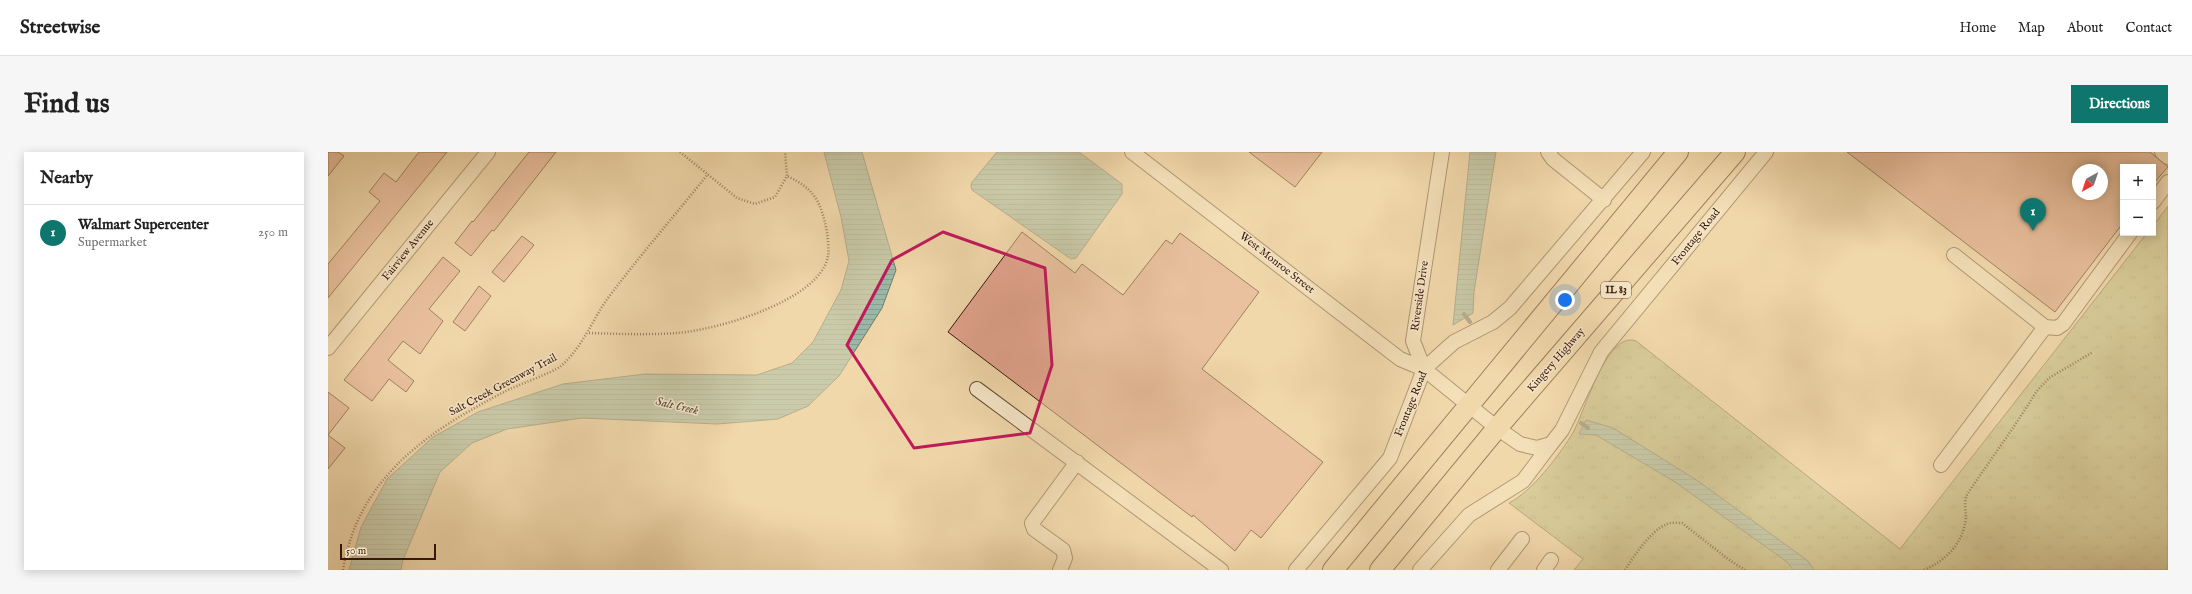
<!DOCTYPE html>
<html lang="en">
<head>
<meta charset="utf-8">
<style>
  body { margin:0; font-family:"IM FELL English",serif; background:#f6f6f6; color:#222 }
  .controls { position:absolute; right:12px; top:12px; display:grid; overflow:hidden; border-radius:0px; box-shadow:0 2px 10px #0003 }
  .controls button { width:36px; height:36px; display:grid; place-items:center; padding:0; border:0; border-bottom:1px solid #e0e0e0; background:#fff; color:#222; font:20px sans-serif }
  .compass { position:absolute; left:1744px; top:12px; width:36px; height:36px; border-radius:50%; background:#fff; box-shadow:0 2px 10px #0003; rotate:220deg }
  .scale { position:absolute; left:12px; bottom:10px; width:96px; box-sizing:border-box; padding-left:4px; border:2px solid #37180b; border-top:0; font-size:11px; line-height:14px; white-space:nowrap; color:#37180b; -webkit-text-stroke:3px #f6e6c8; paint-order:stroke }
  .you { position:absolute; left:1237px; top:148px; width:14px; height:14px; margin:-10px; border:3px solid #fff; border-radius:50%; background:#1a73e8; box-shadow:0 0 0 6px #1a73e833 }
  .badge { display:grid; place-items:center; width:26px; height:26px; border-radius:50%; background:#0f766e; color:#fff; font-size:13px; font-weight:700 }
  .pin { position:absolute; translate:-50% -33px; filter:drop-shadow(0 1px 2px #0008) }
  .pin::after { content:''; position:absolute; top:21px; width:14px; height:12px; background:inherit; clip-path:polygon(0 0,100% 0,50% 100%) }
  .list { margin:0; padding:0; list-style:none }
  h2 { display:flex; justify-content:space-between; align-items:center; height:52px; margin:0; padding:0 16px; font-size:17px }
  h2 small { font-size:13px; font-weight:400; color:#767676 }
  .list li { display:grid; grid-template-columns:26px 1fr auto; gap:12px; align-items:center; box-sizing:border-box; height:56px; padding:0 16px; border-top:1px solid #e0e0e0 }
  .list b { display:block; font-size:15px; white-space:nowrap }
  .list p { margin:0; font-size:13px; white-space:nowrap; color:#767676 }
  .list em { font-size:13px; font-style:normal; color:#767676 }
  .map { position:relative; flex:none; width:1840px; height:418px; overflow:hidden; border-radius:0px }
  header { display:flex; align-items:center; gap:24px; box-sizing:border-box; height:56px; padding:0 20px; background:#fff; border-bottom:1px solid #e0e0e0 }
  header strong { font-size:19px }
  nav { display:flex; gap:22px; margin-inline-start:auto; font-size:14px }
  .intro { display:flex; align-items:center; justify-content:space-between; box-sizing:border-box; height:96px; padding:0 24px }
  h1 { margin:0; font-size:28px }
  .button { padding:10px 18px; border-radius:0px; background:#0f766e; color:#fff; font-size:14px; font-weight:700 }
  main { display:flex; gap:24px; padding:0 24px }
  aside { flex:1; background:#fff; border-radius:0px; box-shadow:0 2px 10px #0003 }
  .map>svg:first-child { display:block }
  .grass { fill:url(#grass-tufts); stroke:#7a6b49 }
  .water { fill:url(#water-rules); stroke:#73796a }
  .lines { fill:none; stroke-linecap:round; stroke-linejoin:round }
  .stream { stroke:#73796a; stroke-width:4 }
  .building { fill:#e2a48e; stroke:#37180b; fill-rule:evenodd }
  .minor-casing { stroke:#664833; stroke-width:16 }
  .highway-casing { stroke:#37180b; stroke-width:22 }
  .path { stroke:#37180b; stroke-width:2.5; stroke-dasharray:1 2; stroke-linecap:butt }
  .minor { stroke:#f6e6c8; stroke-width:14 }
  .highway { stroke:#f1d8ab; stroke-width:20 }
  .marked { fill:none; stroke:#c2185b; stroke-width:3; stroke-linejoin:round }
  .labels { text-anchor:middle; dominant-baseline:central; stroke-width:3; stroke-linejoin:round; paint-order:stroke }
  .shield { fill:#f6e6c8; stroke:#705644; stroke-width:1 }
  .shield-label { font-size:10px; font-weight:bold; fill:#37180b }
  .street-label { font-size:11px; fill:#37180b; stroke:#f6e6c8 }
  .water-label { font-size:12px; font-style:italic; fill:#55493a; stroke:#f6e6c8 }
</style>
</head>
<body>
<header>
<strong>Streetwise</strong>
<nav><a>Home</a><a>Map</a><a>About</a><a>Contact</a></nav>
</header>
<div class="intro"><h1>Find us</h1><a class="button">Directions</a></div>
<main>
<aside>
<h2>Nearby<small></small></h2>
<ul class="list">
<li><span class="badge">1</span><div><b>Walmart Supercenter</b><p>Supermarket</p></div><em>250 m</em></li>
</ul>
</aside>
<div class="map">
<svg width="1840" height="418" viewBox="0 0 1840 418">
  <defs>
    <pattern id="grass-tufts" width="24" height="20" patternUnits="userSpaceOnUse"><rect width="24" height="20" fill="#bcbe87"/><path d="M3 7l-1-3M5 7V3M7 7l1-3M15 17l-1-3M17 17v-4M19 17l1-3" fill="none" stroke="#a2a373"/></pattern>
    <pattern id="water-rules" width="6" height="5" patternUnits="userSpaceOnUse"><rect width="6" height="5" fill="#9bbaa9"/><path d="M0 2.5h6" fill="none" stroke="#869f90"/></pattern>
  </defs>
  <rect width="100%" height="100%" fill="#f1d8ab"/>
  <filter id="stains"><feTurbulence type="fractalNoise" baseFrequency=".005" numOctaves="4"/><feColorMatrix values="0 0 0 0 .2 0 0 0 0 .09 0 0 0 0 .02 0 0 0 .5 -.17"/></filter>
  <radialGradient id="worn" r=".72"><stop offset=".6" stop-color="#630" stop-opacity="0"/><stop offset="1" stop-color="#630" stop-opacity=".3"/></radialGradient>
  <!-- grass -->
  <path class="grass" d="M1840 54V418H1246L1255 407 1181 351C1204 339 1229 306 1243 284 1256 265 1277 178 1308 189L1572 397 1819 81H1825V74Z"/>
  <!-- water -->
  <path class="water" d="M496 0H534L568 118 554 156 511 224 480 254 450 267 389 272 254 266 179 277 144 291 112 320 75 408 73 418H21L33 375 59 327 105 285 150 260 235 232 317 222 429 223 464 211 485 190 513 138 521 109 513 65Z
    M669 0H751L794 32V42L748 106 743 107 644 38 643 34 644 30Z
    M1142 0H1168L1146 140 1145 161 1125 173Z
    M1258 268 1285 276 1370 329 1480 409 1486 418H1465L1459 410 1347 330 1268 283 1251 282Z"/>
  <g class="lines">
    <!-- stream -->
    <path class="stream" d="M1136 162 1142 170
      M1253 271 1260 276"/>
  </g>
  <!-- building -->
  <path class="building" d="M0 0H10L16 4 0 24Z
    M91 0H119L0 146V112L52 49 41 40 56 21 68 30Z
    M201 0H228L166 79 164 78 143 104 127 91 144 69 145 70Z
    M921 0H994L967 35Z
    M1519 0H1822L1840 15 1825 32V15H1795V71L1727 160ZM1750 18H1774V42H1750Z
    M694 80 747 121 754 112 795 143 838 88 844 92 852 81 931 140 874 217 995 310 933 386 923 378 907 399 865 363 864 365 620 180Z
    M194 84 206 93 176 130 164 120Z
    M115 105 132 119 101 157 115 169 92 202 75 189 60 208 86 229 78 240 61 227 44 249 16 228Z
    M151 134 163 144 137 179 125 170Z
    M0 240 21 256 0 283Z
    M0 283 17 296 0 317Z"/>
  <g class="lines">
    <!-- minor casing -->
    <g class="minor-casing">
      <path id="minor" d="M804 0 1072 207 1096 217
        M1114 0 1085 189 1096 217 1169 276 1192 292 1209 296 1223 292 1234 278 1273 200 1438 0
        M1220 0 1225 7 1276 48
        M1834 0 1840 5
        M1825 50 1840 30
        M1717 175 1729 176 1735 172 1802 81
        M0 196 160 0
        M649 237 893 418
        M1613 313 1717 175 1626 103
        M732 418 737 406 735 398 706 377 704 371 749 310
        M968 418 1062 306 1096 217 1126 190 1165 170 1182 156 1315 0
        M1092 418 1141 363 1195 329 1223 292
        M1170 418 1194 387
        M1216 418 1223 408"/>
    </g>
    <!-- highway casing -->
    <g class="highway-casing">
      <path id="highway" d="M1005 418 1350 0
        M1052 418 1169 276 1407 0"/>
    </g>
    <!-- path -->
    <path class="path" d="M352 0 409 46 427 52 447 45 459 24 457 0
      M261 181C291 182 320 183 349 181 388 178 492 149 500 104 501 97 500 88 499 80 493 50 487 37 459 24
      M15 418C30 326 99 280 176 240 189 233 224 221 233 214 256 194 265 165 283 142 314 101 348 62 380 22
      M1297 418C1306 404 1323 378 1339 372 1343 370 1349 371 1354 371L1400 407 1417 418
      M1596 418C1619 408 1635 391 1638 366 1638 358 1635 348 1640 341 1662 308 1687 275 1708 240L1721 226 1765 200"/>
    <!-- minor -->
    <use href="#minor" class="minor"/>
    <!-- highway -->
    <use href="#highway" class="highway"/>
  </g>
  <!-- marked area -->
  <path d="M0 0H1840V418H0ZM615 80 717 116 724 213 702 281 586 296 519 193 564 108Z" fill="#f1d8ab" fill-opacity=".55" fill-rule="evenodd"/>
  <path class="marked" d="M615 80 717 116 724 213 702 281 586 296 519 193 564 108Z"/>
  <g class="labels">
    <!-- shield labels -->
    <rect class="shield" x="1273" y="130" width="30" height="16" rx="3"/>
    <g class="shield-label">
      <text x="1288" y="138">IL 83</text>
    </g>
    <!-- street labels -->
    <g class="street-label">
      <text transform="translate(1368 85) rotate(-51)">Frontage Road</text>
      <text transform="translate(80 98) rotate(-51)">Fairview Avenue</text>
      <text transform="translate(949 111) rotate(38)">West Monroe Street</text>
      <text transform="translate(1092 144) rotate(-82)">Riverside Drive</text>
      <text transform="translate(1228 208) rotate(-49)">Kingery Highway</text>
      <text transform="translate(175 233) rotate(-28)">Salt Creek Greenway Trail</text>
      <text transform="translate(1083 252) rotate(-68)">Frontage Road</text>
    </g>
    <!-- water labels -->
    <g class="water-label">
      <text transform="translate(349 254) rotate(13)">Salt Creek</text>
    </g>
  </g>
  <rect width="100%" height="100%" filter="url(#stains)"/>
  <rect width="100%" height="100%" fill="url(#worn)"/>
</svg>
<div class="controls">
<button>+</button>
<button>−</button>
</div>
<svg class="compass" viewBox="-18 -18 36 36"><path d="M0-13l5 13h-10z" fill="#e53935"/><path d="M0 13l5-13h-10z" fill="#767676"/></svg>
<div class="scale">50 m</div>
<div class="you"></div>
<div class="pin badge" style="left:1705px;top:79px">1</div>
</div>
</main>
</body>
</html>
